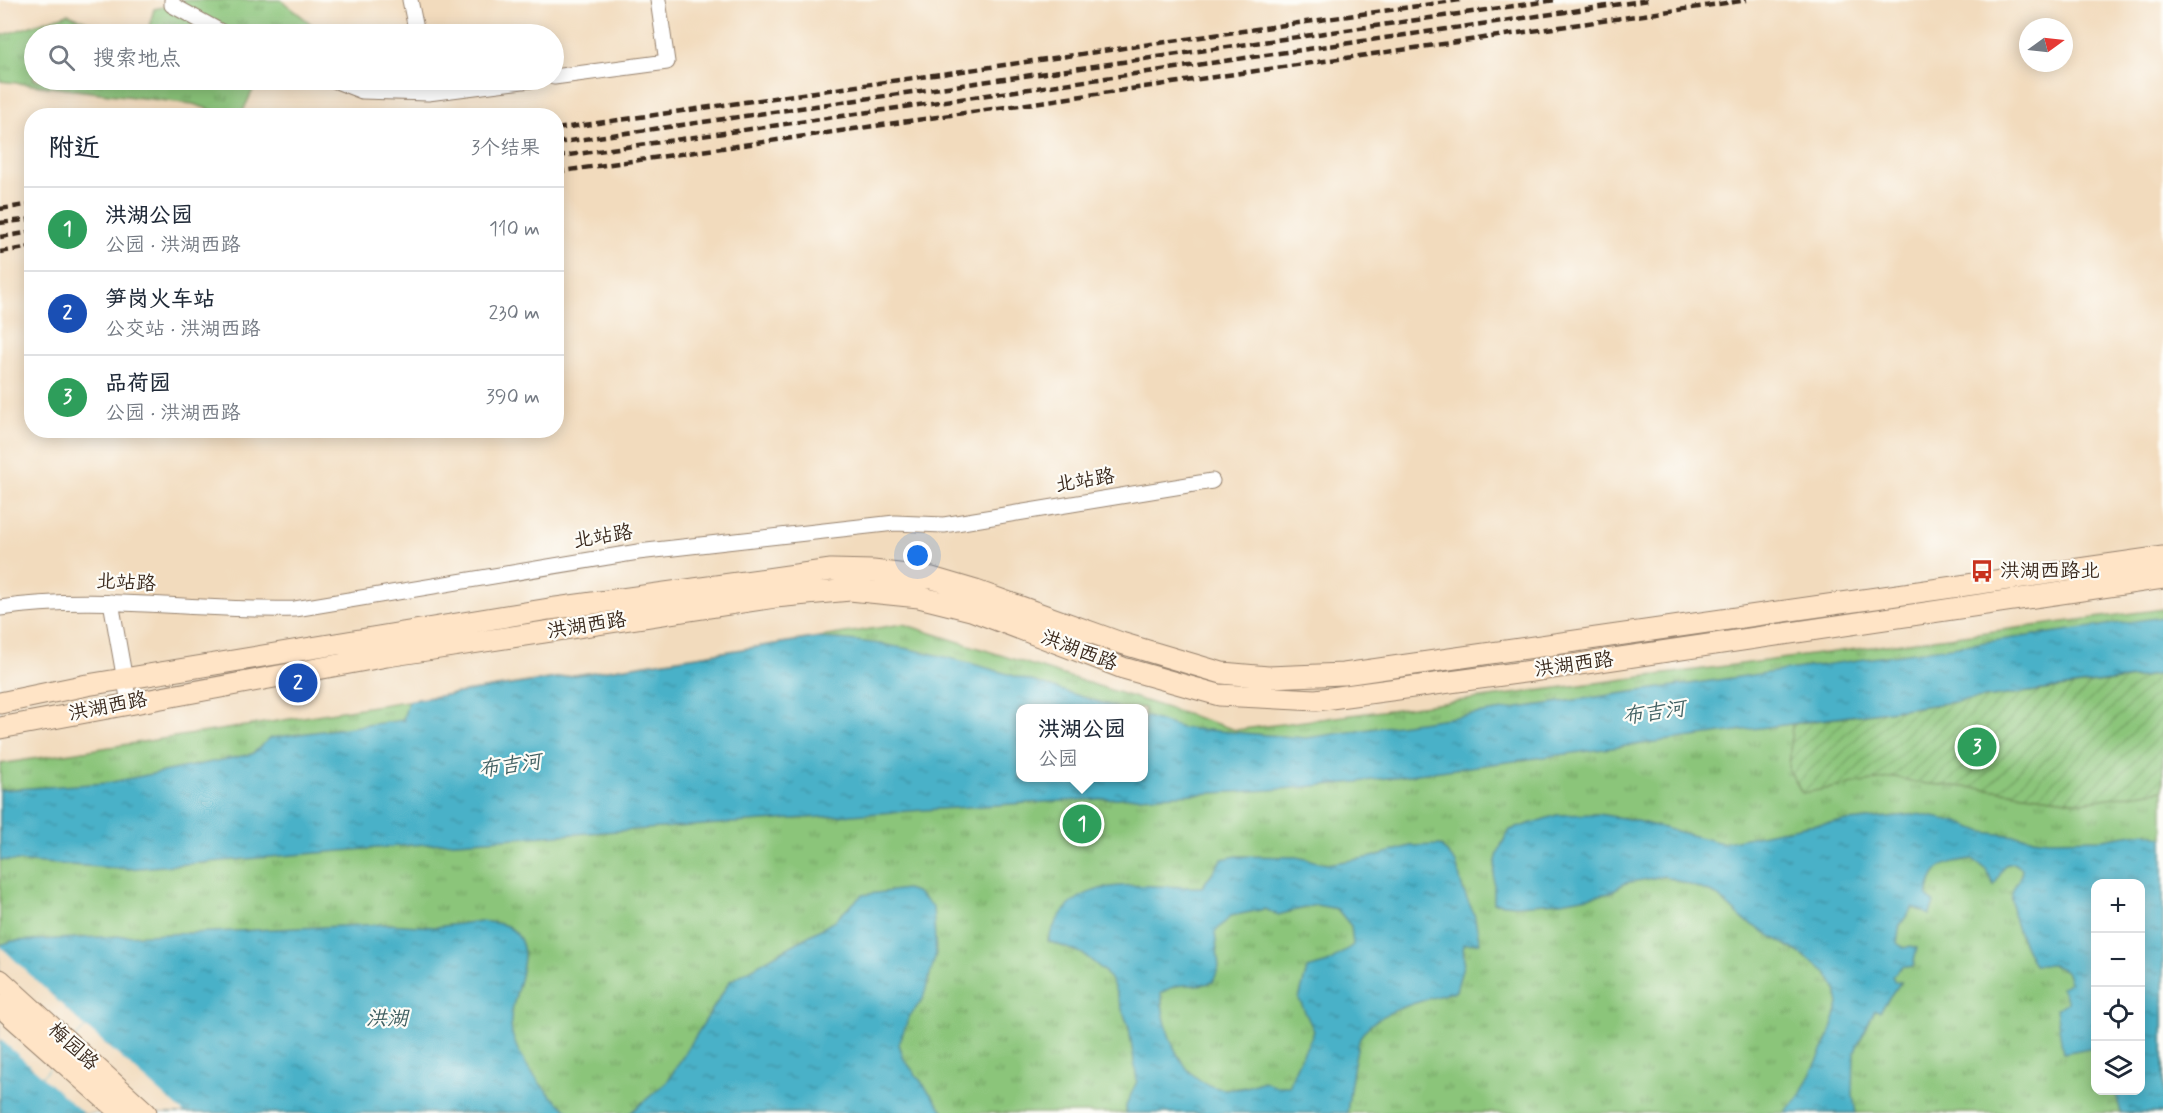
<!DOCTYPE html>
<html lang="zh">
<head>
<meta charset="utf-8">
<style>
  body { margin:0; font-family:Mynerve,"LXGW WenKai TC",sans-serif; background:#f2f2f3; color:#1f2937 }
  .controls { position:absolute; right:18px; bottom:18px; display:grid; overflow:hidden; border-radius:12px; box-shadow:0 3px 15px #0003 }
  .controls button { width:54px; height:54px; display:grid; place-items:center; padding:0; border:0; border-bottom:2px solid #e0e1e3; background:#fff; color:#1f2937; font:30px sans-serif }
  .compass { position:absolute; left:2019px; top:18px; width:54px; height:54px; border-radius:50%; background:#fff; box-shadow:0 3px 15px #0003; rotate:75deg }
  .you { position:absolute; left:918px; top:556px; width:21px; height:21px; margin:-15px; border:4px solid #fff; border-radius:50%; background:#1a73e8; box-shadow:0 0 0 9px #1a73e833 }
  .badge { display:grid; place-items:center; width:39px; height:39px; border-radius:50%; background:#c8321e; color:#fff; font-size:20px; font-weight:700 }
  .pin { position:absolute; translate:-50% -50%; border:3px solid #fff; box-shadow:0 2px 6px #0006 }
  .popup { position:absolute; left:1016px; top:704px; width:132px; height:78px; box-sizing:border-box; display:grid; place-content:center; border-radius:12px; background:#fff; filter:drop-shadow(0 2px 4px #0005); font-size:20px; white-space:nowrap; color:#747a83 }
  .popup b { font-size:22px; color:#1f2937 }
  .popup::after { content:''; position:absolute; left:50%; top:100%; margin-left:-12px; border:12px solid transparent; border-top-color:#fff }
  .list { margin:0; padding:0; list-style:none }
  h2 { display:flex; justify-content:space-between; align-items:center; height:78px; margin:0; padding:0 24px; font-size:26px }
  h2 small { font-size:20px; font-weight:400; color:#747a83 }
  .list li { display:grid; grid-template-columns:39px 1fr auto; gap:18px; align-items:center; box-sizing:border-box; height:84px; padding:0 24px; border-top:2px solid #e0e1e3 }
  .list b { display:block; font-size:22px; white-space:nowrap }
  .list p { margin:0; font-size:20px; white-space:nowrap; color:#747a83 }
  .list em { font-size:20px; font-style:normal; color:#747a83 }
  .icon { flex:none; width:33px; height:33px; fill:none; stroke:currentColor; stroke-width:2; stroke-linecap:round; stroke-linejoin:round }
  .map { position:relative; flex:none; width:2163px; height:1113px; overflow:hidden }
  .search { position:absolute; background:#fff; box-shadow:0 3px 15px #0003; left:24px; top:24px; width:540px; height:66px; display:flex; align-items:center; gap:15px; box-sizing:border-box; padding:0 21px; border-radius:33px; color:#747a83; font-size:22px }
  .panel { position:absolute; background:#fff; box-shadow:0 3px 15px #0003; left:24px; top:108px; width:540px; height:330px; border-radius:24px }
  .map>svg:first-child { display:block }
  .park { fill:url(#park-tufts); stroke:#63784c; stroke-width:1.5; fill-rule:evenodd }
  .garden { fill:url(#garden-furrows); stroke:#63784c; stroke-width:1.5 }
  .water { fill:url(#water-ripples); stroke:#426e73; stroke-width:1.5; fill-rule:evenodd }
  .pier { fill:#f2dbbd }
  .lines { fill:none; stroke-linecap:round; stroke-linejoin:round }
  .street-casing { stroke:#96826e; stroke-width:17 }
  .secondary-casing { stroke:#96826e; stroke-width:23 }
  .street { stroke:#fff; stroke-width:15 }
  .secondary { stroke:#ffe4c6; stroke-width:21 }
  .rail { stroke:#3b2a1e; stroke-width:4.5; stroke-dasharray:9 4.5; stroke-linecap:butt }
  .labels { text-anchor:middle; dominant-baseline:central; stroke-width:4.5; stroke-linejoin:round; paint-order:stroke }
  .street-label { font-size:20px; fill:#3b2a1e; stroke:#fdfcf7 }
  .poi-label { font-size:20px; fill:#3b2a1e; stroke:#fdfcf7; text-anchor:start }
  .water-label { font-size:21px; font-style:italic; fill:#416062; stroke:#fdfcf7 }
</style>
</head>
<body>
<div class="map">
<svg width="2163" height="1113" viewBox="0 0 2163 1113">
  <defs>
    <pattern id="park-tufts" width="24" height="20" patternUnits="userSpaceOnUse" patternTransform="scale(1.5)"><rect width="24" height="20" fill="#8bc57a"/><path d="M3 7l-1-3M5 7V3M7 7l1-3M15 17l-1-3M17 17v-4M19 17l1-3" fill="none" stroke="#73a063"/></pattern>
    <pattern id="garden-furrows" width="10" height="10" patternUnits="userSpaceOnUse" patternTransform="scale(1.5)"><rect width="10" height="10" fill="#8bc57a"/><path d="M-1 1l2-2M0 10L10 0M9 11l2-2" fill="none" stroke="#73a063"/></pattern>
    <pattern id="water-ripples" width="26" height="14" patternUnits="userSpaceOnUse" patternTransform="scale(1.5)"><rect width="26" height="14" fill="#49b1c8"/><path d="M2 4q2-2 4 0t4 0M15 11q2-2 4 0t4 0" fill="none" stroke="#3e90a2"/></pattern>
  </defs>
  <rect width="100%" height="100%" fill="#fdfcf7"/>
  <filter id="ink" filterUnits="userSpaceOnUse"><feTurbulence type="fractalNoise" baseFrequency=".0167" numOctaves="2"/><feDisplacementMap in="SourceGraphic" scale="12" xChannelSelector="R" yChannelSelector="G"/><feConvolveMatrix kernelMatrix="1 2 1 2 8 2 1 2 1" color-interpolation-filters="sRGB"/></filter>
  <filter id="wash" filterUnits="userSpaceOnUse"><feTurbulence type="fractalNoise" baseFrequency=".008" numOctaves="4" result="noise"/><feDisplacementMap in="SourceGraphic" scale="24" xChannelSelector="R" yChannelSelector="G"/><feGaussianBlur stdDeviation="1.35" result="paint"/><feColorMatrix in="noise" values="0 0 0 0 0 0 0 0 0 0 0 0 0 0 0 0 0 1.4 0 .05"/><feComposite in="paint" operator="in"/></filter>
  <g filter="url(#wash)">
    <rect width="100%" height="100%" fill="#f2dbbd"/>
    <!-- park -->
    <path class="park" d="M182 0H281L324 34H147L154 9 172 5 183 11Z
      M68 14 120 34H34V80H226L253 90 241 115H227L193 104 0 81V36Z
      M2163 609V1113H0V764L903 624 1236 730ZM1020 708H1144V778H1020ZM2096 884H2140V1090H2096Z"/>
    <!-- garden -->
    <path class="garden" d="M2163 674V790L2081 802 1988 789 1917 783 1896 777 1802 793 1789 770 1792 724Z"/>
    <!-- water -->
    <path class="water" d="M2163 617V674L1358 782 1270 790 1027 803 413 845 128 869 0 860V790L107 783 252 754 270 738 403 720 408 701 815 638C919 641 1019 678 1119 708H1020V778H1144V716L1182 728 1306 738Z
      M1598 814 1629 819 1722 843 1808 825 1918 814 1958 822 1983 832 2049 840 2103 839 2145 832 2163 838V1113H2121L2115 1091 2140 1090V884H2096L2095 1047 2063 1053 2056 1009 2068 1002 2061 988 2070 982 2066 971 2053 965H2034C2024 946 2009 916 2012 894 2013 885 2022 879 2022 868L2013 863 2005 865 1994 886 1987 870 1973 859C1943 863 1933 865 1927 896L1934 903 1929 915 1913 907 1900 925 1897 943 1904 948 1910 946 1917 948 1913 967 1903 966 1892 976 1895 982H1901L1880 1011 1875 1010 1854 1053 1853 1095 1856 1113H1784L1798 1099 1828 1039 1839 1004 1836 989 1827 973 1801 954 1745 921 1715 894 1665 876 1625 883 1609 893 1562 902 1516 905 1494 903C1494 871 1492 857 1510 830L1557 815Z
      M1440 845 1456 863 1463 890 1474 914 1480 943 1463 944 1464 962 1456 991C1431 999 1375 1010 1361 1036 1355 1047 1349 1098 1347 1113H1126V1106L1137 1081 1129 1028 1112 982 1104 971 1083 954 1048 941C1071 867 1141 889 1202 887L1222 859 1237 856 1297 857 1327 864 1372 857 1410 846ZM1316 905 1337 909 1351 926 1353 945 1328 963 1307 969 1299 999 1314 1031C1307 1049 1293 1067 1290 1086H1276L1263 1081C1196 1111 1165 1051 1161 993 1185 978 1190 990 1213 982L1219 967 1215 932 1231 916 1265 909 1278 915Z
      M906 889 916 892 933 907 936 954 923 999 909 1017 899 1044 904 1059 945 1113H630L667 1082 730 981 833 922 862 895Z
      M480 921C488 922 500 923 507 926 542 947 512 990 511 1020 509 1051 547 1097 572 1113H0V945L12 941 387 924 436 927Z"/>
    <!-- pier -->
    <path class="pier" d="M0 946 85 1027 42 1076 0 1039Z
      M86 1027 184 1113H83L42 1077Z"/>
  </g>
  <g filter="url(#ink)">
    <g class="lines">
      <!-- street casing -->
      <g class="street-casing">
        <path id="street" d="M172 0V5L225 34
          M410 0 417 34
          M554 77 667 62 658 0
          M334 80 362 91 428 93
          M425 80 428 93 531 80
          M111 602 129 703
          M0 608C98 593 197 612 295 609L638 552 895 523 944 525 1212 481"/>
      </g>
      <!-- secondary casing -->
      <g class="secondary-casing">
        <path id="secondary" d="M0 703 87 685 549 609 831 570 873 571 932 578 976 591 1121 643 1222 673 1268 677 1344 674 2163 557
          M0 728 387 656 775 597 850 590 919 597 971 610 1123 668 1219 695 1316 700 1532 671 2163 578
          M0 980 146 1113
          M0 1006 121 1113"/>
      </g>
      <!-- street -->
      <use href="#street" class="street"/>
      <!-- secondary -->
      <use href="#secondary" class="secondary"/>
      <!-- rail -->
      <path class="rail" d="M556 129 1460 0
        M556 143 1556 0
        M556 157 1649 0
        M556 172 1747 0
        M0 209 32 204
        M0 223 32 219
        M0 237 32 232
        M0 252 32 247"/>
    </g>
  </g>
  <!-- icons -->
  <defs>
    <g id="bus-bare" transform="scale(1.8)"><path d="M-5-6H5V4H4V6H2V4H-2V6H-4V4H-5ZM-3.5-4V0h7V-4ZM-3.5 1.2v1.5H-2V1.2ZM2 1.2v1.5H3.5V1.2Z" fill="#c8321e" stroke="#fdfcf7" stroke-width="2.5" paint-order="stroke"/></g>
  </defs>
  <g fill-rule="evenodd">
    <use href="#bus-bare" x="1982" y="571"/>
  </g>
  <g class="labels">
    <!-- street labels -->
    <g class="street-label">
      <text transform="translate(1085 481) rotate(-9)">北站路</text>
      <text transform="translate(603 537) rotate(-9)">北站路</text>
      <text transform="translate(126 583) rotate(3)">北站路</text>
      <text transform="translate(587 626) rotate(-9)">洪湖西路</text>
      <text transform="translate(1079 651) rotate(21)">洪湖西路</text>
      <text transform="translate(1574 665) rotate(-8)">洪湖西路</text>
      <text transform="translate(108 707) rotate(-11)">洪湖西路</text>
      <text transform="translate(73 1047) rotate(42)">梅园路</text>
    </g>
    <!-- poi labels -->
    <g class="poi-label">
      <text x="2000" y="571">洪湖西路北</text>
    </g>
    <!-- water labels -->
    <g class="water-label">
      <text transform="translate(1654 713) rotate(-8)">布吉河</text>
      <text transform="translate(510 766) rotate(-8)">布吉河</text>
      <text x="387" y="1019">洪湖</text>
    </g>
  </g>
</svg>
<div class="controls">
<button>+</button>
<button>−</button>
<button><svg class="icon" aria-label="locate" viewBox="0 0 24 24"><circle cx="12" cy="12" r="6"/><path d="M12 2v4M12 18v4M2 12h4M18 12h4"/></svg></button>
<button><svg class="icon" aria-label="layers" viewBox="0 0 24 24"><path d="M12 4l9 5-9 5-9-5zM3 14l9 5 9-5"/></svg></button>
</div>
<svg class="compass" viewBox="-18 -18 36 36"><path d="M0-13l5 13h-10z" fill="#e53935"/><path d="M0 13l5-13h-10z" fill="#747a83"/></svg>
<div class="you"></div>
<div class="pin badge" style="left:1082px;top:824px;background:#2e9e5b">1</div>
<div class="popup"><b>洪湖公园</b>公园</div>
<div class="pin badge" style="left:298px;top:683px;background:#1a4fb4">2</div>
<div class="pin badge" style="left:1977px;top:747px;background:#2e9e5b">3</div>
<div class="search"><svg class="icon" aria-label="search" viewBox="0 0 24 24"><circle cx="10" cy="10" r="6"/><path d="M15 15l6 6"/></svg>搜索地点</div>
<section class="panel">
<h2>附近<small>3个结果</small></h2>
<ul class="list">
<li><span class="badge" style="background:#2e9e5b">1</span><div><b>洪湖公园</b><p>公园 · 洪湖西路</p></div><em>110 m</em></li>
<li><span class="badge" style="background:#1a4fb4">2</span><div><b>笋岗火车站</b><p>公交站 · 洪湖西路</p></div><em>230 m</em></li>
<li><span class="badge" style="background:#2e9e5b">3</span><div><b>品荷园</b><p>公园 · 洪湖西路</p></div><em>390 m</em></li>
</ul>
</section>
</div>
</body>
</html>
